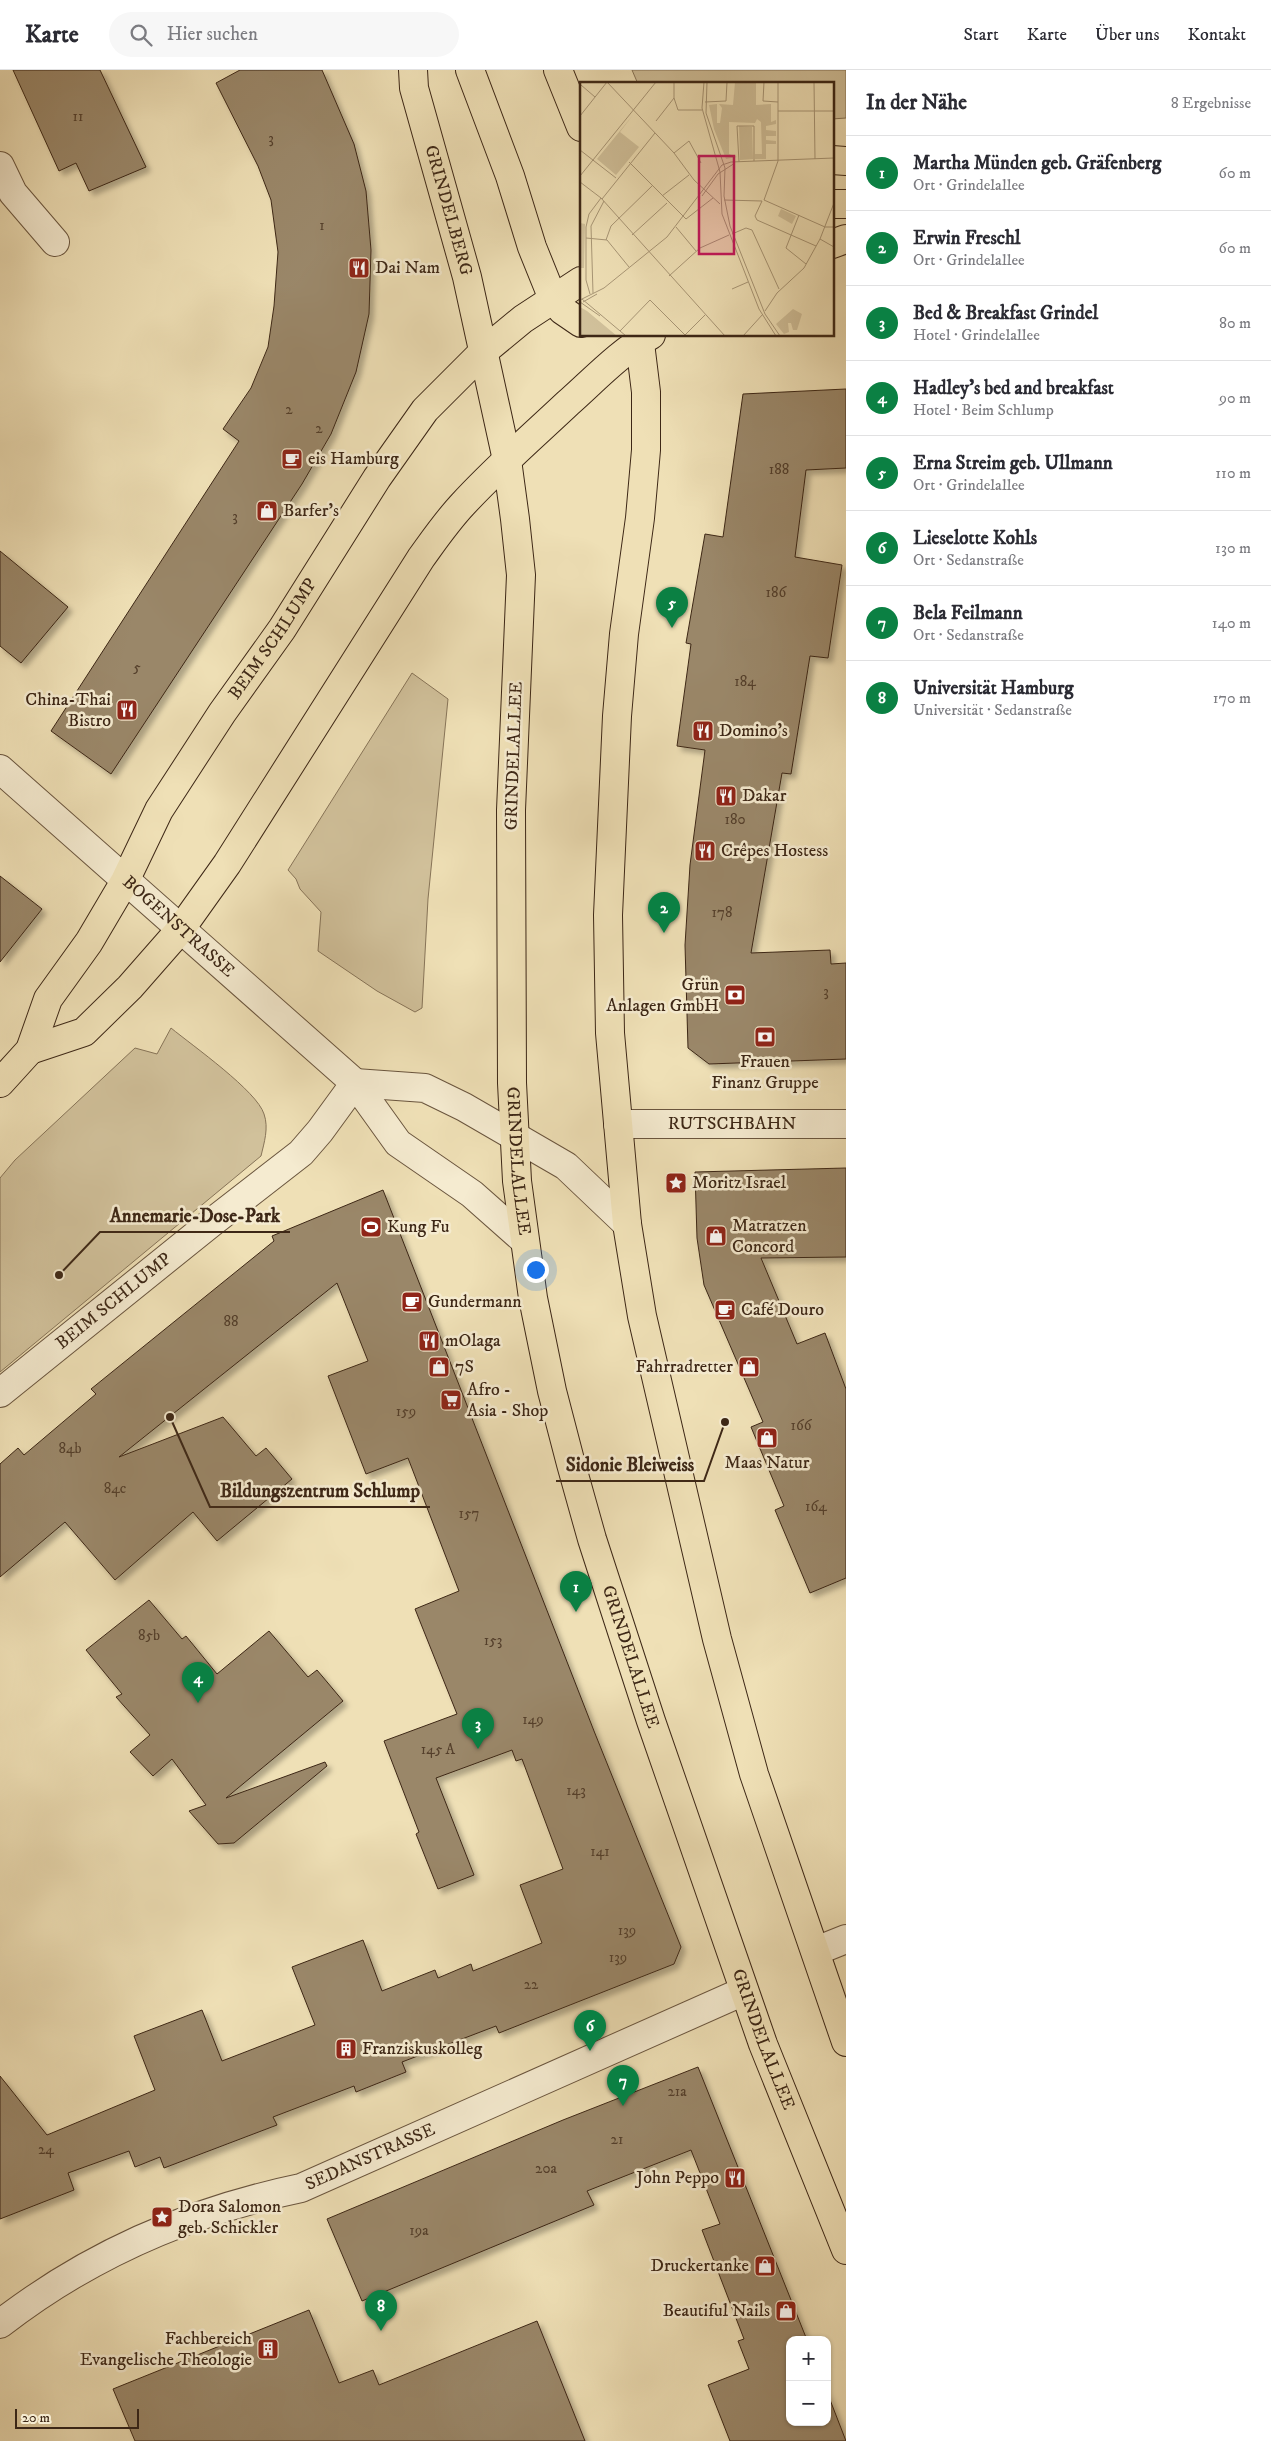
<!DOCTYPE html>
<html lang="de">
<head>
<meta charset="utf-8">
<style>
  body { margin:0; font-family:"IM FELL DW Pica",serif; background:#f7f7f7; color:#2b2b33 }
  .controls { position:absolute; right:15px; bottom:15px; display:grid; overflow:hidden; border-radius:10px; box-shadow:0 1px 4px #0004 }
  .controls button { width:45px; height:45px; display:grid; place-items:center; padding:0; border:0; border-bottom:1px solid #e1e1e2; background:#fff; color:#2b2b33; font:25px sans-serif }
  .scale { position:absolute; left:15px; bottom:12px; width:124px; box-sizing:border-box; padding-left:5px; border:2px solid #3d2716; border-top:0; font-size:14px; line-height:18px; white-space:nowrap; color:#3d2716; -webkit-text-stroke:4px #f5ebd0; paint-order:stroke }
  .you { position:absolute; left:535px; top:1199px; width:18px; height:18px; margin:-12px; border:4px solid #fff; border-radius:50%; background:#1a73e8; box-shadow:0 0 0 8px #1a73e833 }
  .badge { display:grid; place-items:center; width:32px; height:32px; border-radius:50%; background:#0b8043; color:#fff; font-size:16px; font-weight:700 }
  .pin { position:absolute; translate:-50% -41px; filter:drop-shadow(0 1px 2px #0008) }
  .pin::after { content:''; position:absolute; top:26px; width:18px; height:15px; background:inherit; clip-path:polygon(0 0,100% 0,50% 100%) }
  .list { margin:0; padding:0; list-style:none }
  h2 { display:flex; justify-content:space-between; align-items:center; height:65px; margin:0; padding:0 20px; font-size:21px }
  h2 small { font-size:16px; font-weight:400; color:#7c7c81 }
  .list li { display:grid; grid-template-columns:32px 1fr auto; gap:15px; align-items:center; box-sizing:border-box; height:75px; padding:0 20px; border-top:1px solid #e1e1e2 }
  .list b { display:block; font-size:19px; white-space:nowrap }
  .list p { margin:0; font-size:16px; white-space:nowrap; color:#7c7c81 }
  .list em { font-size:16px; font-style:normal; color:#7c7c81 }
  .icon { flex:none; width:28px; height:28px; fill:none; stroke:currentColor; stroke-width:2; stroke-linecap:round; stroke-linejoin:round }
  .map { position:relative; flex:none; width:846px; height:2371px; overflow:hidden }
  header { display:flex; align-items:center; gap:30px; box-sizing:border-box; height:70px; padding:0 25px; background:#fff; border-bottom:1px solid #e1e1e2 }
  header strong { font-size:24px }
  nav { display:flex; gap:28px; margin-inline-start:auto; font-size:18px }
  .search { width:350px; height:45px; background:#f7f7f7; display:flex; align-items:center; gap:12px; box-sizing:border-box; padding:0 18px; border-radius:28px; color:#7c7c81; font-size:19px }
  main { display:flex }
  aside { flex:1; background:#fff }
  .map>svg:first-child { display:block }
  .green { fill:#d1c19b; stroke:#877458 }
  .building { fill:#9a8769; stroke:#3d2716; filter:url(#shadow) }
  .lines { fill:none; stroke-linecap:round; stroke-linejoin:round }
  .minor-casing { stroke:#6a553e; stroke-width:30 }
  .major-casing { stroke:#3d2716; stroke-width:30 }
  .minor { stroke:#f5ebd0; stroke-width:28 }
  .major { stroke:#efe0b6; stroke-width:28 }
  .labels { text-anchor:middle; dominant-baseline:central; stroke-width:5; stroke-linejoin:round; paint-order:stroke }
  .number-label { font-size:15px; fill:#543f2b }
  .street-label { font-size:18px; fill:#3d2716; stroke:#f5ebd0 }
  .poi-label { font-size:18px; fill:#3d2716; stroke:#f5ebd0; text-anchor:start }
  .inset-road { fill:none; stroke:#a89676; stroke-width:1 }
  .view { fill:#c2185b; fill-opacity:0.15; stroke:#c2185b; stroke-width:2.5 }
  .inset-edge { fill:none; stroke:#3d2716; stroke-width:2.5 }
  .leader { fill:none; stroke:#3d2716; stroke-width:2 }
  .callout-dot { fill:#3d2716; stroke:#f5ebd0; stroke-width:2 }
  .callout-label { font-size:19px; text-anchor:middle; font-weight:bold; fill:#3d2716; stroke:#f5ebd0; stroke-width:5; stroke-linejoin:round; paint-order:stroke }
</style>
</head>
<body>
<header>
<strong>Karte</strong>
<div class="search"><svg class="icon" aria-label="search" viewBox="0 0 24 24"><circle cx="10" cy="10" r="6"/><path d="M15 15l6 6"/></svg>Hier suchen</div>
<nav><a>Start</a><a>Karte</a><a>Über uns</a><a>Kontakt</a></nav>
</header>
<main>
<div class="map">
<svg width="846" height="2371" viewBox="0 0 846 2371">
  <defs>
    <filter id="shadow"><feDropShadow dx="4.5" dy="4.5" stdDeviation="2.5" flood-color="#0004"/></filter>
  </defs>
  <rect width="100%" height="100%" fill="#efe0b6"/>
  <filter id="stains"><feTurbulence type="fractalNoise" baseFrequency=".004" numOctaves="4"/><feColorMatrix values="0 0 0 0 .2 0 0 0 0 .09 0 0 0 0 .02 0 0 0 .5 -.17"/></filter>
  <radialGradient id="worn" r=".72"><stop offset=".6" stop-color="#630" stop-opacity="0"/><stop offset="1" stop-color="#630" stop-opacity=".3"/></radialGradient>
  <!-- green -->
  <path class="green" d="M632 0H846V48L832 49V14H638Z
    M412 603 448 629 428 829 422 938 415 942 377 921 318 881 321 842 300 819 296 809 288 800Z
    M171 958C193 976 257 1021 264 1044 269 1058 264 1073 261 1086L0 1302V1108L15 1090 135 978 157 984Z"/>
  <!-- building -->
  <path class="building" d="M13 0H100L146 97 89 121 76 93 59 101Z
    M240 0H322L354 74 366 121 371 180 369 244 356 302 331 364 302 414 111 704 51 661 239 371 223 359 251 318 268 277 274 236 278 182 271 130 258 96 216 13Z
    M846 319V398L806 400 795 487 842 495 828 588 810 586 791 704 782 703 751 883 830 880 831 894 846 893V989L709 994 688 978 685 875 690 795 705 680 677 676 691 574 686 573 705 464 723 467 743 324Z
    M0 481 68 537 21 593 0 576Z
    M0 806 42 839 0 892Z
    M846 1098V1187L761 1188 797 1274 825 1263 846 1319V1508L810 1523 775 1440 784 1436 751 1357 763 1352 704 1215 697 1168 695 1102Z
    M383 1120 594 1661 681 1877 674 1894 499 1963 496 1956 402 1992 406 2002 356 2022 354 2016 273 2047 277 2055 164 2098 160 2087 135 2097 129 2081 68 2103 74 2120 0 2149V2006L47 2065 155 2020 134 1966 202 1940 222 1991 315 1955 292 1897 363 1870 382 1921 435 1900 438 1908 471 1894 473 1901 542 1873 520 1815 563 1799 522 1689 516 1691 512 1680 436 1708 474 1805 438 1819 416 1764 419 1762 384 1671 457 1644 415 1539 459 1521 408 1388 366 1404 328 1306 368 1291 337 1213 119 1387 223 1347 256 1386 266 1378 292 1409 217 1471 193 1442 115 1510 65 1452 0 1507V1394L18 1378 24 1385 96 1324 91 1319 274 1171 272 1166Z
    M149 1530 182 1569 186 1566 217 1604 269 1561 308 1607 317 1600 343 1631 226 1728 325 1692 327 1696 234 1773 218 1774 189 1741 206 1735 172 1689 153 1706 130 1682 150 1665 116 1627 122 1624 86 1580Z
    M698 1997 807 2270H790V2352H827V2322L846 2371H730L708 2315 749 2299 738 2271 744 2269 702 2160 720 2154 691 2080 587 2121 594 2135 362 2231 327 2149 563 2050Z
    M309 2240 339 2313 373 2300 379 2315 537 2251 585 2371H135L113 2319Z"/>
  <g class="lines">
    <!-- minor casing -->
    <g class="minor-casing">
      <g id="minor">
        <path d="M0 96 13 123 55 172"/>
        <path id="s1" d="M0 699 355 1013 398 1073 472 1124 524 1170"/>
        <path d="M355 1013 425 1018 464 1037 566 1096 627 1154"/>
        <path id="s2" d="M618 1054H846"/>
        <path id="s3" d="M0 1323 211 1153 301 1083 320 1061 355 1013"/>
        <path d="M816 1881 846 1869"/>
        <path id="s4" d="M0 2254C90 2184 190 2141 301 2118L744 1921"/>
      </g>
    </g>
    <!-- major casing -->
    <g class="major-casing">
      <g id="major">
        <path id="s5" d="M413 0 414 18 467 207 507 390 515 449 521 505 511 740 512 1013 517 1111 533 1228 552 1321 571 1394 592 1469 651 1651 763 1974 846 2180"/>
        <path d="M470 0 510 106 532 177 553 229 562 240 581 253"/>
        <path d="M558 0 581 57"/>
        <path d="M832 90 846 91"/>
        <path d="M832 134H846"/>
        <path d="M832 174 846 169"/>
        <path d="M639 265 646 322V380L640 448 624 564 617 646 608 845 610 963 627 1154 642 1246 717 1569 754 1704 846 1972"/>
        <path d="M30 980 84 962 130 917 180 860 227 794 421 488C434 470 447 451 463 434 496 398 533 366 568 333 594 310 621 281 651 265"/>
        <path id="s6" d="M0 1013 30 980 48 929 89 872 125 811 159 740 222 643 282 559 377 408 425 340 483 282 523 249 581 211"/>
      </g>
    </g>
    <!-- minor -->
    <use href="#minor" class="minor"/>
    <!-- major -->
    <use href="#major" class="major"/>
  </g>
  <!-- icons -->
  <defs>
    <g id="restaurant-square" transform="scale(1.125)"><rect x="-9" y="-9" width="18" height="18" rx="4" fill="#8f2418" stroke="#f5ebd0"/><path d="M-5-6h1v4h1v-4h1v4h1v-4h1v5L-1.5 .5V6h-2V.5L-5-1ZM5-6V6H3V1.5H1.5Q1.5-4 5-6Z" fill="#fff"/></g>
    <g id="cafe-square" transform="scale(1.125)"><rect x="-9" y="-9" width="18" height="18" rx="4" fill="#8f2418" stroke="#f5ebd0"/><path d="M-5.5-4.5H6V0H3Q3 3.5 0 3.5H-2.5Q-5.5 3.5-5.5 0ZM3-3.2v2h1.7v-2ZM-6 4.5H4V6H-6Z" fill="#fff"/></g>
    <g id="shop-square" transform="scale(1.125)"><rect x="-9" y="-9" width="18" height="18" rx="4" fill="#8f2418" stroke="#f5ebd0"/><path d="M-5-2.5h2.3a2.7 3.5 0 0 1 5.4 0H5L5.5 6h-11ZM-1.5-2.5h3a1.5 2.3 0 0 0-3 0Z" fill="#fff"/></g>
    <g id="bank-square" transform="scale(1.125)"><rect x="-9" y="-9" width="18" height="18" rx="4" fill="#8f2418" stroke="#f5ebd0"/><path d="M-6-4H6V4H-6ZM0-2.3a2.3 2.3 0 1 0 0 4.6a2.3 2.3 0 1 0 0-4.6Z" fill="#fff"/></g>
    <g id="sight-square" transform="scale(1.125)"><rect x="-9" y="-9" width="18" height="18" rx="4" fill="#8f2418" stroke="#f5ebd0"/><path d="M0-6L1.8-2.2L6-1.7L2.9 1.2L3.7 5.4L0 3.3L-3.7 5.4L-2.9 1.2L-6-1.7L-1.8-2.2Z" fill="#fff"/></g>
    <g id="stadium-square" transform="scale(1.125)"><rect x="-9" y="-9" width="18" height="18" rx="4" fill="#8f2418" stroke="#f5ebd0"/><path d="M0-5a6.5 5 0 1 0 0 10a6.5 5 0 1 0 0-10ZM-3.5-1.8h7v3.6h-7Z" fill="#fff"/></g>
    <g id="supermarket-square" transform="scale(1.125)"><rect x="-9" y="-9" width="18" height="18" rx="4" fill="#8f2418" stroke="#f5ebd0"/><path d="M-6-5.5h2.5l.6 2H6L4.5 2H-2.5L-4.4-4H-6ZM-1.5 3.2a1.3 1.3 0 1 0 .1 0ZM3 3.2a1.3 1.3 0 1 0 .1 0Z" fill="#fff"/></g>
    <g id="building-square" transform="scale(1.125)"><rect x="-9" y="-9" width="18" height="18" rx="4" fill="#8f2418" stroke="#f5ebd0"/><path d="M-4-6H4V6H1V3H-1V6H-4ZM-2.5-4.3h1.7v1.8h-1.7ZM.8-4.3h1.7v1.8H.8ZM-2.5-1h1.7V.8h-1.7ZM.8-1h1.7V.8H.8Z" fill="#fff"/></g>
  </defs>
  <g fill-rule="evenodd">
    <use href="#restaurant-square" x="359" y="198"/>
    <use href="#cafe-square" x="292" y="389"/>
    <use href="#shop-square" x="267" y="441"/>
    <use href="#restaurant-square" x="127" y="640"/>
    <use href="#restaurant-square" x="703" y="661"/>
    <use href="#restaurant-square" x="726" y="726"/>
    <use href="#restaurant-square" x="705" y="781"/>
    <use href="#bank-square" x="735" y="925"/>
    <use href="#bank-square" x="765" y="967"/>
    <use href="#sight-square" x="676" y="1113"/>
    <use href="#stadium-square" x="371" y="1157"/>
    <use href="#shop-square" x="716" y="1166"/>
    <use href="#cafe-square" x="412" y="1232"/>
    <use href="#cafe-square" x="725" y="1240"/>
    <use href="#restaurant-square" x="429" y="1271"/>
    <use href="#shop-square" x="439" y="1297"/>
    <use href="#shop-square" x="749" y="1297"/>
    <use href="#supermarket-square" x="451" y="1330"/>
    <use href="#shop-square" x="767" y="1368"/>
    <use href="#building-square" x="346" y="1979"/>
    <use href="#restaurant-square" x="735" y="2108"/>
    <use href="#sight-square" x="162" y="2147"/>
    <use href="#shop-square" x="765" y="2196"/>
    <use href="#shop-square" x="786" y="2241"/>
    <use href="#building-square" x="268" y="2279"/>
  </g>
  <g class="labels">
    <!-- number labels -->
    <g class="number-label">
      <text x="78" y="46">11</text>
      <text x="271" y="68">3</text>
      <text x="322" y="155">1</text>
      <text x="289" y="339">2</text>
      <text x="319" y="358">2</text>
      <text x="779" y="399">188</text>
      <text x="235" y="446">3</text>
      <text x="776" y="522">186</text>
      <text x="137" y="597">5</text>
      <text x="745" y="611">184</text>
      <text x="735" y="749">180</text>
      <text x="722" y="842">178</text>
      <text x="826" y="921">3</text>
      <text x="231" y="1251">88</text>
      <text x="406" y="1341">159</text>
      <text x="801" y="1355">166</text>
      <text x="70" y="1378">84b</text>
      <text x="115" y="1418">84c</text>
      <text x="816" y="1436">164</text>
      <text x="469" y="1443">157</text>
      <text x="149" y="1565">85b</text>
      <text x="493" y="1570">153</text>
      <text x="533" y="1649">149</text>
      <text x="438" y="1679">145 A</text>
      <text x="576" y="1720">143</text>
      <text x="600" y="1781">141</text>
      <text x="627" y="1860">139</text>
      <text x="618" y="1887">139</text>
      <text x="531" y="1914">22</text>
      <text x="677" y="2021">21a</text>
      <text x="617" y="2069">21</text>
      <text x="46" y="2079">24</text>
      <text x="546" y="2098">20a</text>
      <text x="419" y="2160">19a</text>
    </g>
    <!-- street labels -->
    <g class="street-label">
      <text stroke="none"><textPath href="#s5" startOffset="145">GRINDELBERG</textPath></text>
      <text stroke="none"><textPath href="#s6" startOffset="524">BEIM SCHLUMP</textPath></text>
      <text transform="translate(514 686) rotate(-88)">GRINDELALLEE</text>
      <text stroke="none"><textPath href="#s1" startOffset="238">BOGENSTRASSE</textPath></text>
      <text stroke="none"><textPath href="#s2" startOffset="114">RUTSCHBAHN</textPath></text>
      <text stroke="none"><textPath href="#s5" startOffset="1104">GRINDELALLEE</textPath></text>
      <text stroke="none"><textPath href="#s3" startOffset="146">BEIM SCHLUMP</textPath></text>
      <text stroke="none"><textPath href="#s5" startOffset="1614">GRINDELALLEE</textPath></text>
      <text stroke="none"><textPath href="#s5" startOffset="2019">GRINDELALLEE</textPath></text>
      <text stroke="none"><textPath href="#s4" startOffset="409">SEDANSTRASSE</textPath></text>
    </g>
    <!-- poi labels -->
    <g class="poi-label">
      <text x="375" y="198">Dai Nam</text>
      <text x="308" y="389">eis Hamburg</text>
      <text x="283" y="441">Barfer's</text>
      <text x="111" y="630" text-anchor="end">China-Thai<tspan x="111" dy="21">Bistro</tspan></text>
      <text x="719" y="661">Domino's</text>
      <text x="742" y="726">Dakar</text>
      <text x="721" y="781">Crêpes Hostess</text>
      <text x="719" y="915" text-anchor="end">Grün<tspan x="719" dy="21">Anlagen GmbH</tspan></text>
      <text x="765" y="992" text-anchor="middle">Frauen<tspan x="765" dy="21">Finanz Gruppe</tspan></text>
      <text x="692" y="1113">Moritz Israel</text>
      <text x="732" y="1156">Matratzen<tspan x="732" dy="21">Concord</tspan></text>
      <text x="387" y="1157">Kung Fu</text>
      <text x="428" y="1232">Gundermann</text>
      <text x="741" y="1240">Café Douro</text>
      <text x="445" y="1271">mOlaga</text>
      <text x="455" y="1297">7S</text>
      <text x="733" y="1297" text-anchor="end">Fahrradretter</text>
      <text x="467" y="1320">Afro -<tspan x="467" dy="21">Asia - Shop</tspan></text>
      <text x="767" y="1393" text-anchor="middle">Maas Natur</text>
      <text x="362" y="1979">Franziskuskolleg</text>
      <text x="719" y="2108" text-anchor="end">John Peppo</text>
      <text x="178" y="2137">Dora Salomon<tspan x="178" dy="21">geb. Schickler</tspan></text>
      <text x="749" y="2196" text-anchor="end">Druckertanke</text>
      <text x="770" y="2241" text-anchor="end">Beautiful Nails</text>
      <text x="252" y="2269" text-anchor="end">Fachbereich<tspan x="252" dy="21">Evangelische Theologie</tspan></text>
    </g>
  </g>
  <!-- overview -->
  <g transform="translate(580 12)">
    <rect width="254" height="254" fill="#efe0b6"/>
    <path d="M155 0H176V23L191 22V40L196 38V42L186 44V48L196 49V54H186V58L196 59V62H186V77H175V72H182L181 40 177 37 175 41 149 40V72L157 75 146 77 134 47 129 23 137 22V41H140L142 26 139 22 153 23ZM53 33 40 50 59 65 36 93 17 77ZM159 44 172 45 173 77 160 78ZM201 127 216 134 212 142 198 134ZM0 141 5 142 4 186H1ZM0 225 7 229 37 254H0ZM213 227 222 232 217 248H213L211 241H208L209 250 204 252 196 242Z" fill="#d1c19b"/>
    <path class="inset-road" d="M27 0 94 71 114 98 140 122M124 0 122 26 140 90 142 132 179 227 196 254M127 0 126 31 145 86 144 114 150 144 185 232 200 254M184 0 183 19 198 20M234 0 235 77M1 3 15 15M94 16 98 28H122M125 20 146 19 147 0M198 29H254M0 34 27 0M76 39 94 16V0M0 68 36 96M94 71 109 59 121 81M49 80 106 137 133 116M159 80 157 44H174V79M0 94 76 0M0 100 21 116 145 254M82 114 109 93M122 114 138 92 155 81M22 117 75 51M144 118 182 119M184 118 198 79V0M184 118 245 145H254M182 119 175 134 177 138 236 164M219 133 206 166 226 182M96 145 116 169M152 152 166 146 172 148 199 207M52 153 87 121M6 156 27 158 49 185M240 157 254 165M26 158 31 144 72 104M89 194 120 166 149 153M152 207 168 200M13 211 11 144 24 119M10 212 6 198V145L9 132 21 116M2 217 46 254M0 218 24 206 87 155 142 83 151 80 254 76M0 220 20 234M3 220 17 212M185 229 197 211 224 186 240 157 254 121M40 249 70 218 106 254M105 253 125 233M163 254 183 232"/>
    <path class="view" d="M119 74H154V172H119Z"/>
    <rect width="254" height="254" class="inset-edge"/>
  </g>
  <!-- callouts -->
  <path class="leader" d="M59 1205L100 1162H290M725 1352L704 1411H556M170 1347L210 1437H430"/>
  <g class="callout-dot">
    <circle cx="59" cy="1205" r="5"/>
    <circle cx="725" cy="1352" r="5"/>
    <circle cx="170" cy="1347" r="5"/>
  </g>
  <g class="callout-label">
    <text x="195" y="1152">Annemarie-Dose-Park</text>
    <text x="630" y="1401">Sidonie Bleiweiss</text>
    <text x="320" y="1427">Bildungszentrum Schlump</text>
  </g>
  <rect width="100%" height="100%" filter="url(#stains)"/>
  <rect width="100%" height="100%" fill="url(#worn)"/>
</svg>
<div class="controls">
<button>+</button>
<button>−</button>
</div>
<div class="scale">20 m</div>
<div class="you"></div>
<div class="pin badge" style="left:576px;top:1542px">1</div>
<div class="pin badge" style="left:664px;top:863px">2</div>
<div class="pin badge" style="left:478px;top:1679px">3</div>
<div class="pin badge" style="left:198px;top:1633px">4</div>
<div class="pin badge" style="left:672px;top:558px">5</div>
<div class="pin badge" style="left:590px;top:1981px">6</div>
<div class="pin badge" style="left:623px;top:2036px">7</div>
<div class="pin badge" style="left:381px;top:2261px">8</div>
</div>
<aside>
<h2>In der Nähe<small>8 Ergebnisse</small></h2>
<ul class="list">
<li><span class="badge">1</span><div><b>Martha Münden geb. Gräfenberg</b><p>Ort · Grindelallee</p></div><em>60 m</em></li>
<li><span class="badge">2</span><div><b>Erwin Freschl</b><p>Ort · Grindelallee</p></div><em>60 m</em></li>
<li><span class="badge">3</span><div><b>Bed &amp; Breakfast Grindel</b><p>Hotel · Grindelallee</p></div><em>80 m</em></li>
<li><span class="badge">4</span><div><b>Hadley's bed and breakfast</b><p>Hotel · Beim Schlump</p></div><em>90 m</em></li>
<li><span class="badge">5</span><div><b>Erna Streim geb. Ullmann</b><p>Ort · Grindelallee</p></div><em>110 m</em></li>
<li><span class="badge">6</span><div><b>Lieselotte Kohls</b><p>Ort · Sedanstraße</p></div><em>130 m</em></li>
<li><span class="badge">7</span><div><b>Bela Feilmann</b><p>Ort · Sedanstraße</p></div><em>140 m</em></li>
<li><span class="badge">8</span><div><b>Universität Hamburg</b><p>Universität · Sedanstraße</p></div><em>170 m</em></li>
</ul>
</aside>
</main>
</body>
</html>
